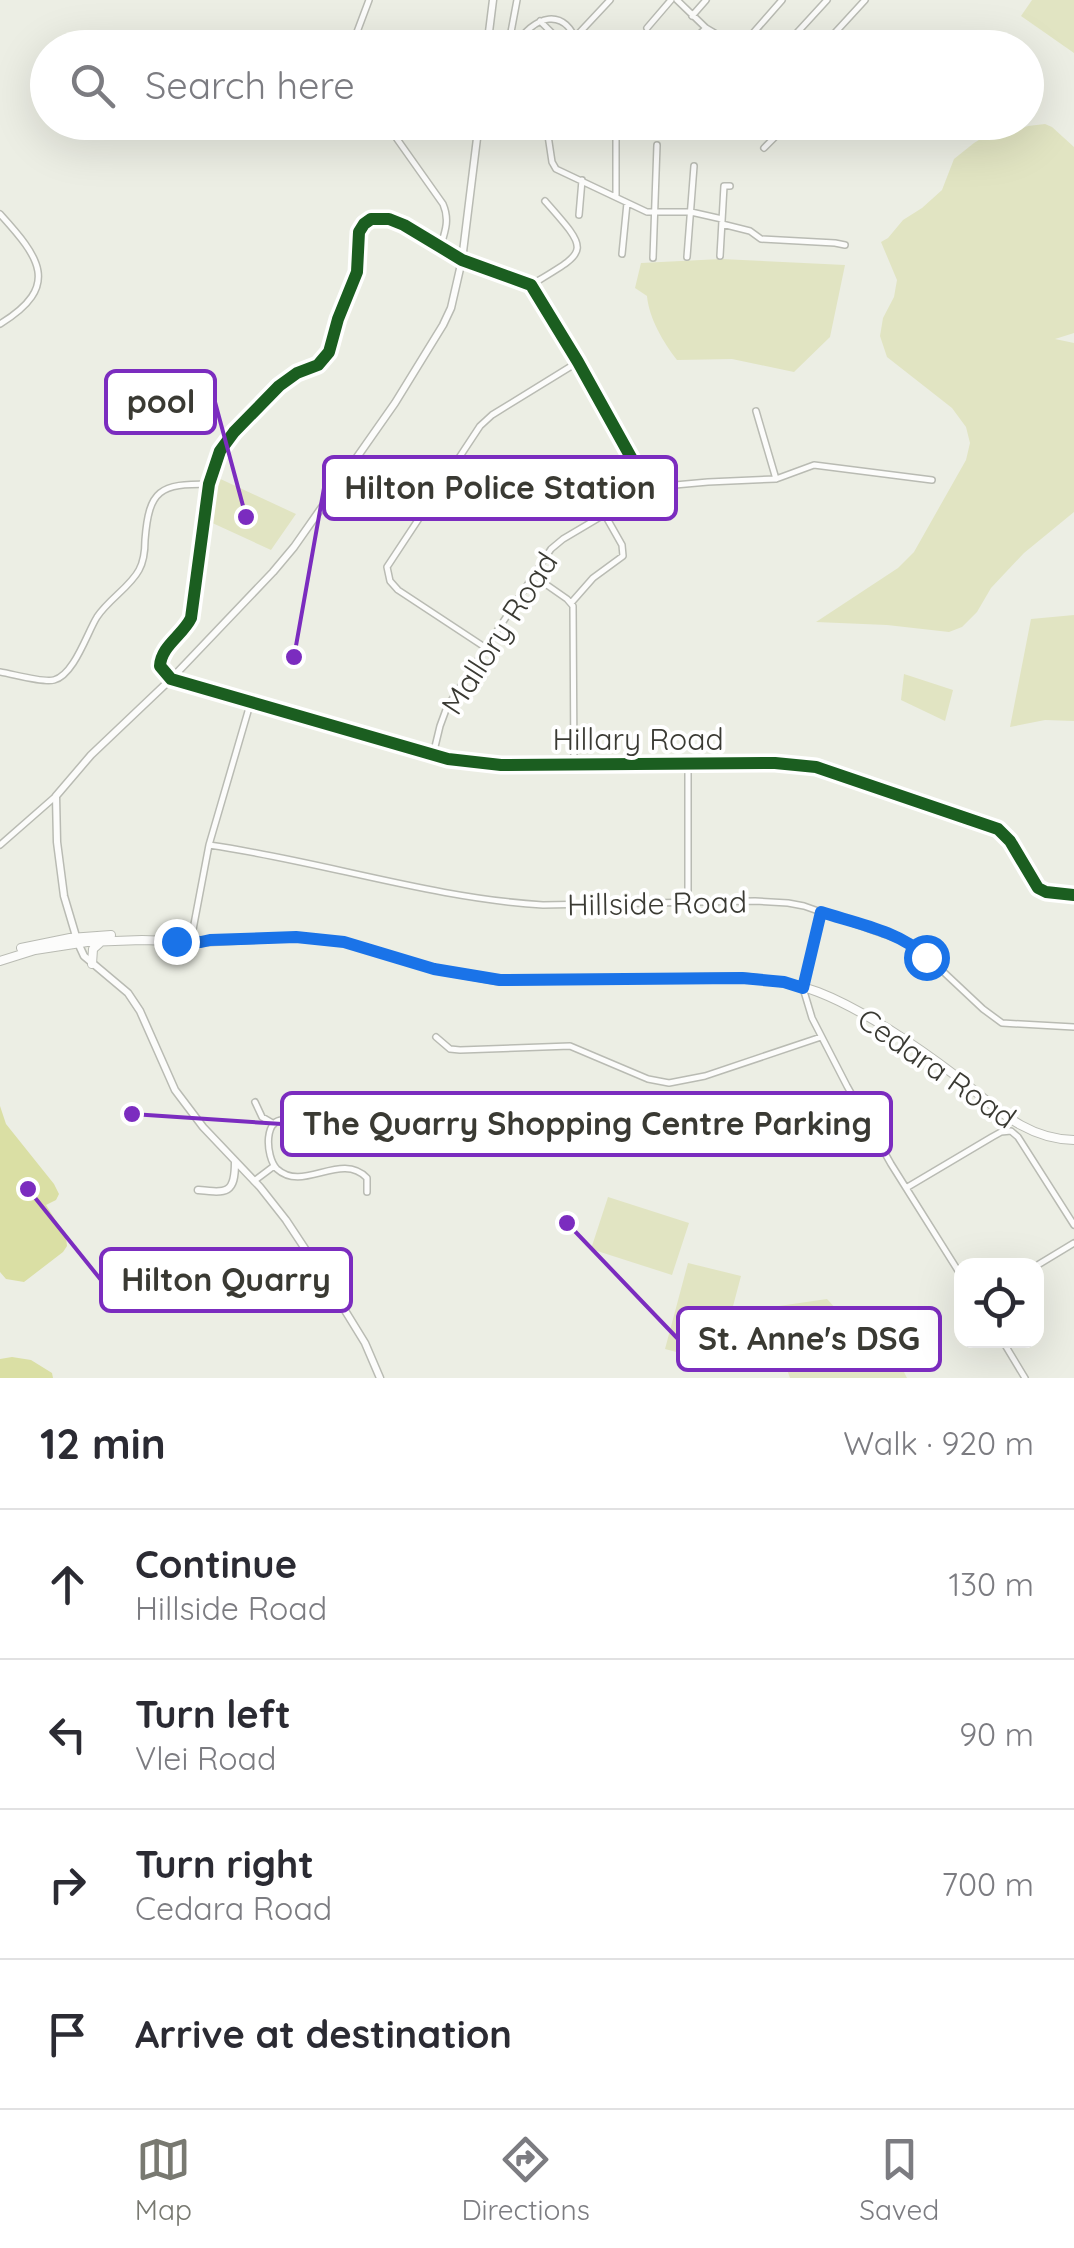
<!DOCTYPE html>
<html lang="en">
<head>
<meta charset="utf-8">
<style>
  body { margin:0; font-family:Quicksand,sans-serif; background:#f2f2f3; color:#2b2b33 }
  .controls { position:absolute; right:30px; bottom:30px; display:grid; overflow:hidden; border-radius:20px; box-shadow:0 10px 40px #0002 }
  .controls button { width:90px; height:90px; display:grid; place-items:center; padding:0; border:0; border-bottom:2px solid #e1e1e2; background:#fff; color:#2b2b33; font:50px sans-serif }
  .stop { position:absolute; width:30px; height:30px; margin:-22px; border:8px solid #1a73e8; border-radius:50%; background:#fff }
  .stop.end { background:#1a73e8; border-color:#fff; box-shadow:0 2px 10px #0008 }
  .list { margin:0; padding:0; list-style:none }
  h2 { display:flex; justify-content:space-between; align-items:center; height:130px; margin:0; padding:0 40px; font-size:42px }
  h2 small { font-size:32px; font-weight:400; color:#7c7c81 }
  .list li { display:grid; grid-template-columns:65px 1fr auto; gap:30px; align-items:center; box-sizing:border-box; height:150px; padding:0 40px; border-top:2px solid #e1e1e2 }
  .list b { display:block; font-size:38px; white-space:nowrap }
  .list p { margin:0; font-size:32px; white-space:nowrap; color:#7c7c81 }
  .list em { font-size:32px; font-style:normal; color:#7c7c81 }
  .icon { flex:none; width:55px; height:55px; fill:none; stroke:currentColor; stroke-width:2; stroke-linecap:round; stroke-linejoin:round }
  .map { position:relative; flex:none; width:1074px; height:1378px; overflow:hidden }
  .search { position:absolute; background:#fff; box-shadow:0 10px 40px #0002; left:30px; right:30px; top:30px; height:110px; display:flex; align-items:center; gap:25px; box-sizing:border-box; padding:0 35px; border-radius:55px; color:#7c7c81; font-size:38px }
  .sheet { height:730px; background:#fff }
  nav { display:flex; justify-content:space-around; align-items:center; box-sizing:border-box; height:140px; border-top:2px solid #e1e1e2; background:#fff; font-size:28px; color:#7c7c81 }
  nav a { display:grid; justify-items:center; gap:5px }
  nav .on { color:#787971 }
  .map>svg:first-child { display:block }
  .green { fill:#e1e4c2 }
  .water { fill:#dadfa4 }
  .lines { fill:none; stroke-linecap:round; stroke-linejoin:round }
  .minor-casing { stroke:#b9bbb3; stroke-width:8 }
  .tertiary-casing { stroke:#b9bbb3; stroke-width:9 }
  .secondary-casing { stroke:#b9bbb3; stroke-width:10 }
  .minor { stroke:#fcfcfb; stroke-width:5 }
  .tertiary { stroke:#fcfcfb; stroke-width:6 }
  .secondary { stroke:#fcfcfb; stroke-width:8 }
  .cycleway-casing { stroke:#fff; stroke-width:19 }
  .cycleway { stroke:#1b5e20; stroke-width:12 }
  .route { stroke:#1a73e8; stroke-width:12 }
  .labels { text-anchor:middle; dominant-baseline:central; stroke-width:8; stroke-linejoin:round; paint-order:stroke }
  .street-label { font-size:30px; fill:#3a3a33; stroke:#fff }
  .leader { fill:none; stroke:#7b2cbf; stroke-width:4 }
  .callout-dot { fill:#7b2cbf; stroke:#fff; stroke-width:4 }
  .callout { fill:#fff; stroke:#7b2cbf; stroke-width:4 }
  .callout-label { font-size:32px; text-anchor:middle; font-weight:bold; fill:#3a3a33 }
</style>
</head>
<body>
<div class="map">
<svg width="1074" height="1378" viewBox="0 0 1074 1378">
  <rect width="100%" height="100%" fill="#eceee4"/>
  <!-- green -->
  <path class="green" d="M1032 0H1074V53L1021 16Z
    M1045 124 1052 127 1074 147V333L1055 339 1074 343V512L1024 553 991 588 977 612 962 627 949 632 887 625 816 622 898 568 914 552 966 460 970 443 966 427 952 408 887 357 880 336 883 318 894 297 897 280 881 242 888 238 903 220 922 208 942 190 954 159 974 143 990 133 1005 135 1028 126Z
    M721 259 845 265 830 337 794 372 732 359 677 360C663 342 649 318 647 296L635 288 641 263Z
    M214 476 296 514 271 550 208 521Z
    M1074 615V721L1045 720 1010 727 1031 619Z
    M904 674 953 690 945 721 901 700Z
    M608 1197 689 1223 672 1275 591 1249Z
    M688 1263 741 1276 718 1363 665 1349Z
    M827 1299C859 1331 850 1365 904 1372L907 1378H790L765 1308Z"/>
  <!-- water -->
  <path class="water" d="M0 1106 6 1124 54 1184 59 1194 56 1200 46 1205 66 1237 67 1246 63 1252 24 1282 6 1279 0 1272Z
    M12 1357 31 1360 52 1373 53 1378H0V1359Z"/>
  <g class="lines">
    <!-- minor casing -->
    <g class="minor-casing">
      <path id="minor" d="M677 0 706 28 740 48 782 0
        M692 16 706 0
        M540 21 566 47
        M647 28 671 0
        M566 47 610 0
        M351 48 369 0
        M508 48 517 0
        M514 48C533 15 566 4 579 48
        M685 48 706 28
        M783 48 827 0
        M821 48 865 0
        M385 122 443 204C450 220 445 232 440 248
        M546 122 552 162 556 169 647 212H691L722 219
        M614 122 616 131V197
        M764 148 790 122
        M0 214C39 257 62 286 0 324
        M579 215 582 180
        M722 224 750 231 761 239 835 243 845 245
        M622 254 627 203
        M720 256 724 186H730
        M687 257 694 166
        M653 258 657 145
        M531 285C589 250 591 253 545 201
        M756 411 776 479
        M648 488 578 362 531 285 462 260 404 225 389 219H371L364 224 359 232 357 272 338 319 329 352 318 365 297 373 279 386 234 432 220 451 209 484 191 618C183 635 161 646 160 666L171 679 448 759 501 765 775 763 816 767 998 829 1010 841 1038 888 1046 892 1074 895
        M534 576 567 599 573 606 574 765
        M571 603 593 578 623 556 622 545 605 515
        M486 648 398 590 390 581 387 567 480 426 492 415 578 362
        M0 672C13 674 43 683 54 680 74 675 87 633 97 617 109 599 130 587 139 570 144 561 145 550 145 540 149 489 160 484 209 484
        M433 755 440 726 447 707 551 549 563 539 644 491 653 487 708 482 776 479 814 465 932 480
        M688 764V903
        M0 845 56 796
        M209 845C321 861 430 898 543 905L755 901 788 903 804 906 909 943 918 948 983 1009 1002 1023 1074 1027
        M821 912 803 988 812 1018 847 1086 891 1164 962 1277
        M191 940 209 845 251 701
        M436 1037 450 1049 460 1050 570 1046 648 1079 669 1083 705 1076 821 1037
        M346 1101C348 1123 338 1139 314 1139 306 1134 297 1123 288 1121 263 1113 265 1157 277 1169 303 1193 341 1151 367 1178V1192
        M255 1102 262 1117 274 1124
        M254 1181 274 1166
        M906 1188 992 1137 1001 1132 1011 1131 1018 1137 1074 1225
        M1036 1266 1074 1243
        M1002 1340 1025 1378"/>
    </g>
    <!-- tertiary casing -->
    <g class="tertiary-casing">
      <path id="tertiary" d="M487 48 493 0
        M198 1190C227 1193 235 1194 235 1162
        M380 1378 365 1343 333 1291 286 1220 260 1187 203 1127 175 1090 140 1011 128 993 84 956 78 943 64 896 57 842 56 796 91 755 171 679 273 572 294 547 395 403 443 325 451 308 462 260 479 122"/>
    </g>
    <!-- secondary casing -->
    <g class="secondary-casing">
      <path id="secondary" d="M21 948 70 938 111 935
        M0 961 35 950 87 942 142 940 201 942 296 937 345 942 434 969 500 981 743 977C768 980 794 983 818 992 862 1009 918 1047 956 1076 994 1105 1023 1139 1074 1140
        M92 964 93 949 102 941"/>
    </g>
    <!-- minor -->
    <use href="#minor" class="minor"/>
    <!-- tertiary -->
    <use href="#tertiary" class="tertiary"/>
    <!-- secondary -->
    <use href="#secondary" class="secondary"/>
    <!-- cycleway casing -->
    <g class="cycleway-casing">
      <path id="cycleway" d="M648 488 578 362 531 285 462 260 404 225 389 219H371L364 224 359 232 357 272 338 319 329 352 318 365 297 373 279 386 234 432 220 451 209 484 191 618C183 635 161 646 160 666L171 679 448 759 501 765 775 763 816 767 998 829 1010 841 1038 888 1046 892 1074 895"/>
    </g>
    <!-- cycleway -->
    <use href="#cycleway" class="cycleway"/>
  </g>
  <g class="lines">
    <!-- route -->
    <path class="route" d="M176 941 201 942 210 940 296 937 344 942 434 969 500 980 742 978 784 982 803 988 821 912C855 923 900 931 926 957"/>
  </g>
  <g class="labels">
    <!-- street labels -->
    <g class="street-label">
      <text transform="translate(499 633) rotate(-57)">Mallory Road</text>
      <text x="638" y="739">Hillary Road</text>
      <text transform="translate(657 903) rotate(-1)">Hillside Road</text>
      <text transform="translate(937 1068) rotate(35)">Cedara Road</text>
    </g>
  </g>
  <!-- callouts -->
  <path class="leader" d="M246 517L215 402M294 657L324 488M132 1114L282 1124M28 1189L101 1280M567 1223L678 1339"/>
  <g class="callout-dot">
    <circle cx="246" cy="517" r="10"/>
    <circle cx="294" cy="657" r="10"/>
    <circle cx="132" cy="1114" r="10"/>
    <circle cx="28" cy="1189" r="10"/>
    <circle cx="567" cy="1223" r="10"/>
  </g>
  <g class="callout">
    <rect x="106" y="371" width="109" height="62" rx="10"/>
    <rect x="324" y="457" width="352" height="62" rx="10"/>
    <rect x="282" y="1093" width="609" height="62" rx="10"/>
    <rect x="101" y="1249" width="250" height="62" rx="10"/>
    <rect x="678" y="1308" width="262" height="62" rx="10"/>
  </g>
  <g class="callout-label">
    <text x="161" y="413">pool</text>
    <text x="500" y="499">Hilton Police Station</text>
    <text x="587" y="1135">The Quarry Shopping Centre Parking</text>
    <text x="226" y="1291">Hilton Quarry</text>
    <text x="809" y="1350">St. Anne's DSG</text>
  </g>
</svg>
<div class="controls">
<button><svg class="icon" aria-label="locate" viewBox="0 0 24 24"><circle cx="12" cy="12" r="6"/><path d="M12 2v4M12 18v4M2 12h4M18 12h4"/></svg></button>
</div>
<div class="stop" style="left:926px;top:957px"></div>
<div class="stop end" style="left:176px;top:941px"></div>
<div class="search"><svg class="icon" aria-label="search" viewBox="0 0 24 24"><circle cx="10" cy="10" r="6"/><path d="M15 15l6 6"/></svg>Search here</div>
</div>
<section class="sheet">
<h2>12 min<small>Walk · 920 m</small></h2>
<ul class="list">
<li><svg class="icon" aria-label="ahead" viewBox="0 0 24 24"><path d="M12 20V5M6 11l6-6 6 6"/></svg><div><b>Continue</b><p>Hillside Road</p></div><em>130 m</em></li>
<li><svg class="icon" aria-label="left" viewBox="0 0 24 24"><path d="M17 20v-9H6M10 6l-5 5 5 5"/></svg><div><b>Turn left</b><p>Vlei Road</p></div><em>90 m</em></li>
<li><svg class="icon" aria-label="right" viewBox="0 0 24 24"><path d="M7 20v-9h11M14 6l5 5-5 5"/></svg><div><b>Turn right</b><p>Cedara Road</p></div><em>700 m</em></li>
<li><svg class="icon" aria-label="arrive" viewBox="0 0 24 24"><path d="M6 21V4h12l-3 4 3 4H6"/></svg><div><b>Arrive at destination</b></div></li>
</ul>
</section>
<nav>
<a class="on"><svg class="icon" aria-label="map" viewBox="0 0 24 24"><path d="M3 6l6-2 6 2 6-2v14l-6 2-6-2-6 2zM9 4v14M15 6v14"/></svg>Map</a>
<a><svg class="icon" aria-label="directions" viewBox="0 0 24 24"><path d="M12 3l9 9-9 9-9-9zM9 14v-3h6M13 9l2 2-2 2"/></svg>Directions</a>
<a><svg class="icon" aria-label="saved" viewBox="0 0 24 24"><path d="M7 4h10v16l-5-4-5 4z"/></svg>Saved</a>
</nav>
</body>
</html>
